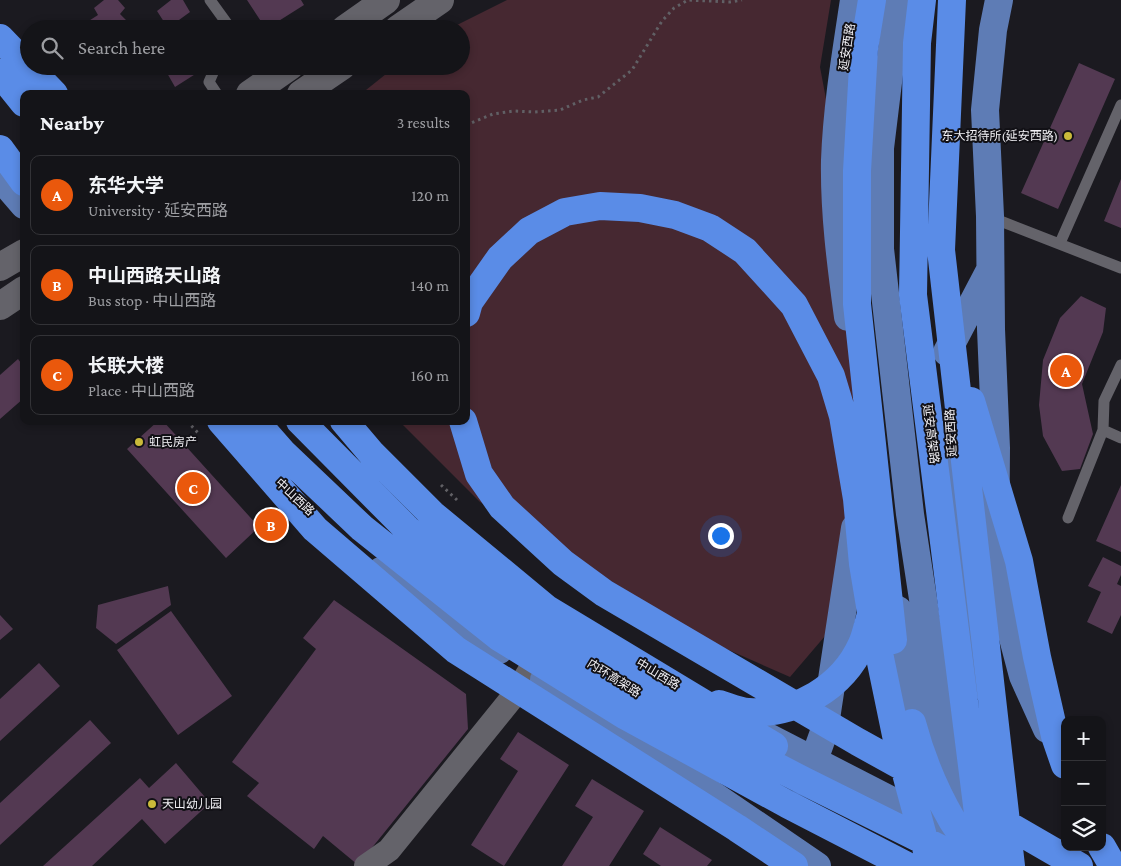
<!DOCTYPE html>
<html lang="en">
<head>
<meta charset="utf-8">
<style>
  body { margin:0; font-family:"Crimson Pro","Noto Sans SC",serif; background:#212125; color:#f1f3f6 }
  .controls { position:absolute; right:15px; bottom:15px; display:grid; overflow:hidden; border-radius:10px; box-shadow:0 2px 8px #0003 }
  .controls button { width:45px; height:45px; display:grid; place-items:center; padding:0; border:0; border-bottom:1px solid #333337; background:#141418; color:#f1f3f6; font:25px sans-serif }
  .you { position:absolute; left:720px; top:535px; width:18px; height:18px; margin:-12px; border:4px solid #fff; border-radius:50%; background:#1a73e8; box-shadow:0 0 0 8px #1a73e833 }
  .badge { display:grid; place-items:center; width:32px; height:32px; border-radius:50%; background:#ea580c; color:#fff; font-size:16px; font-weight:700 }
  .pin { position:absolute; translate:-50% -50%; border:2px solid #fff; box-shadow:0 1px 5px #0006 }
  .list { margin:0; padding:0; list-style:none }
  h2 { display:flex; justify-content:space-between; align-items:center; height:65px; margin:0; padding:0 20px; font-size:21px }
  h2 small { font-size:16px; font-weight:400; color:#9d9ea2 }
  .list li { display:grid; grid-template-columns:32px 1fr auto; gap:15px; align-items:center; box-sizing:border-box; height:80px; margin:0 10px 10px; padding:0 10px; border:1px solid #333337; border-radius:10px }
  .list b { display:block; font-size:19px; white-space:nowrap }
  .list p { margin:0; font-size:16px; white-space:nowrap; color:#9d9ea2 }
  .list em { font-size:16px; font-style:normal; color:#9d9ea2 }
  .icon { flex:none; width:28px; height:28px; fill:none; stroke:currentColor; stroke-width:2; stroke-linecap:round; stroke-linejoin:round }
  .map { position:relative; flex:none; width:1121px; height:866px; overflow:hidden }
  .search { position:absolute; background:#141418; box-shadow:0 2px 8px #0003; left:20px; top:20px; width:450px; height:55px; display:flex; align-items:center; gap:12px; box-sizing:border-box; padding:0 18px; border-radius:28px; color:#9d9ea2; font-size:19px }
  .panel { position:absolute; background:#141418; box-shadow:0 2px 8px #0003; left:20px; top:90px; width:450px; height:335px; border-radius:10px }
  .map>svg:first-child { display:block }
  .green { fill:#462831 }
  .building { fill:#533952 }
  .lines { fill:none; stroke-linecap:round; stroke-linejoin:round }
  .path { stroke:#616065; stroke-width:3; stroke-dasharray:2.5 4; stroke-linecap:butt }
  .lane { stroke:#64636a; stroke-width:11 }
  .street { stroke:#64636a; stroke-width:24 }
  .secondary { stroke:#64636a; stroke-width:28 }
  .primary { stroke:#5e7cb5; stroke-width:28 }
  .highway { stroke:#5a8ce7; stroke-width:28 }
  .poi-dot { fill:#caba3a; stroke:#121116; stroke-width:2 }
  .labels { text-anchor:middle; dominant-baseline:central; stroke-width:4; stroke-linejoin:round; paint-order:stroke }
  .street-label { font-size:12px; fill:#f2f1f5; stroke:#121116 }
  .poi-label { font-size:12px; fill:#f2f1f5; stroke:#121116; text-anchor:start }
</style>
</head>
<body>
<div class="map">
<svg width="1121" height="866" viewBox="0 0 1121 866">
  <rect width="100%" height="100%" fill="#1b1a20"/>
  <!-- green -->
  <path class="green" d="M507 0H831L820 67 872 345 831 629 790 677 715 644 480 502 399 421H466V94H361L396 66H461V29H449Z"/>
  <!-- building -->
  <path class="building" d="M104 0H118L125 8 120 14 130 24 124 29H87L84 24 98 15 94 8Z
    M171 0H183L190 12 168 28 157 11Z
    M247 0H301L304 5 266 29Z
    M1079 63 1115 79 1058 209 1021 193Z
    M117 66H136L124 75Z
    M163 66H208L175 87Z
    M1121 179V228L1104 221Z
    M1081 296 1106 308 1103 332 1082 384 1093 434 1080 469 1062 471 1043 436 1039 405 1043 360 1060 318Z
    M18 359 24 367V398L0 419V375Z
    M158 421H163L259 527 226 558 127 449Z
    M1121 485V552L1096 541Z
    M1103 557 1121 566V575L1117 584 1121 586V615L1112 634 1087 622 1101 592 1088 586Z
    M168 586 171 605 116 644 96 628 98 605Z
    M334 600 466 694 468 729 358 865 323 836 314 849 247 796 259 783 232 762 316 649 303 638Z
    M171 611 232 696 178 735 117 650Z
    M0 615 13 629 0 640Z
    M39 663 60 686 0 741V699Z
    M90 720 111 743 0 845V803Z
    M518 732 569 765 504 866 471 845 518 771 500 759Z
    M176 763 210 803 165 844 142 819 92 866H43L140 778 149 788Z
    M592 779 644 811 609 866H562L593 817 575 806Z
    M660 827 712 860 707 866H661L643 854Z"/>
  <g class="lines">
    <!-- path -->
    <path class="path" d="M466 125 493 114 514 111 534 112 560 110 583 100 598 97 632 70 662 21 674 8 688 0 730 2 742 0
      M187 421 199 434
      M441 485 457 500"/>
    <!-- lane -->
    <path class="lane" d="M210 0 231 29
      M216 66 209 82 217 94
      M990 217 1121 268
      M1060 243 1121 105
      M1121 365 1104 401 1103 430 1121 438
      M1068 518 1103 430"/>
    <!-- street -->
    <path class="street" d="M366 866 389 850 516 693 530 670"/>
    <!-- secondary -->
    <path class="secondary" d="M345 29 386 0
      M398 29 440 0
      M250 94 290 66
      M301 94 342 66
      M0 267 24 253
      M0 306 24 290"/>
    <!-- primary -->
    <path class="primary" d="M898 0 880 148V249L910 514 953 795V827
      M0 177 24 205
      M848 317C841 265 834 212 835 160 837 106 846 53 854 0
      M947 352 989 272
      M951 438 954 506 964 594
      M984 554 995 570 1023 676 1047 729
      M995 570 996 448 991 329 990 216 985 110 993 30 999 0
      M381 571 394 582 499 650
      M898 610 917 709 928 746
      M966 618 980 685
      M544 680 817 866
      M754 730 933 822
      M814 760 824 732 855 528"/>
    <!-- highway -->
    <path class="highway" d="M872 0 864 49 857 171V304L893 640
      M922 0 917 43 913 295 984 861
      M952 0 941 250 1011 866
      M0 38 54 94
      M0 73 24 103
      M0 149 24 182
      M466 313 469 302 500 258 529 231 565 212 600 206 640 208 675 215 710 228 745 251 794 305 831 376 843 416 857 499 863 564 873 624 897 740 931 866
      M971 401 1019 561 1037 657 1055 736 1065 765
      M221 421 315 529 456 650 737 828 794 866
      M255 421 283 453 362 528 499 637 626 716 787 804 907 866
      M300 421 408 530 517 616 647 699 804 781 975 866
      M344 421 372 454 432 514 547 609 774 746
      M463 421 479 474 502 507 563 563 604 593 858 742 914 773
      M719 704C729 707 740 712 749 712 796 715 843 687 862 644 866 635 868 624 871 614
      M912 723C921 757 934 789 952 820 962 836 976 851 988 866
      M996 818 1079 866
      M1102 847 1113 866"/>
  </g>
  <!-- markers -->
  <g class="poi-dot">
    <circle cx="1068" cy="136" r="5"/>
    <circle cx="139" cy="442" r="5"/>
    <circle cx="152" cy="804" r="5"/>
  </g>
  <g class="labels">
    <!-- street labels -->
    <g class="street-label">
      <text transform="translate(847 47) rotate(-81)">延安西路</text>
      <text transform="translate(951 433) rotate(-93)">延安西路</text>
      <text transform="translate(931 434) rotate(83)">延安高架路</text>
      <text transform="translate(295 497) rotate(43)">中山西路</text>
      <text transform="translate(658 674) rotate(31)">中山西路</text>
      <text transform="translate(614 678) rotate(32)">内环高架路</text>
    </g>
    <!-- poi labels -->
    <g class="poi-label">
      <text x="1058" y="136" text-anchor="end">东大招待所(延安西路)</text>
      <text x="149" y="442">虹民房产</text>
      <text x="162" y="804">天山幼儿园</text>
    </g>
  </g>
</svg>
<div class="controls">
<button>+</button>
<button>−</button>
<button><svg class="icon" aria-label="layers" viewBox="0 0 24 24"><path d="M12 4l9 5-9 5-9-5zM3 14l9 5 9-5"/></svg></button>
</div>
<div class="you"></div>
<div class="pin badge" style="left:1066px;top:371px">A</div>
<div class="pin badge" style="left:271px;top:525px">B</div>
<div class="pin badge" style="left:193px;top:488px">C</div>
<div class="search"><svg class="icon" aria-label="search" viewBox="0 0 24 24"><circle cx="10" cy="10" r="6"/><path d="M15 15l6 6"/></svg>Search here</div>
<section class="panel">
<h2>Nearby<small>3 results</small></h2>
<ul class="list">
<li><span class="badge">A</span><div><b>东华大学</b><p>University · 延安西路</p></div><em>120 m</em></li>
<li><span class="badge">B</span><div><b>中山西路天山路</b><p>Bus stop · 中山西路</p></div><em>140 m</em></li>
<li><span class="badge">C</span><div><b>长联大楼</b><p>Place · 中山西路</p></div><em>160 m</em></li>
</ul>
</section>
</div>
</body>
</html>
